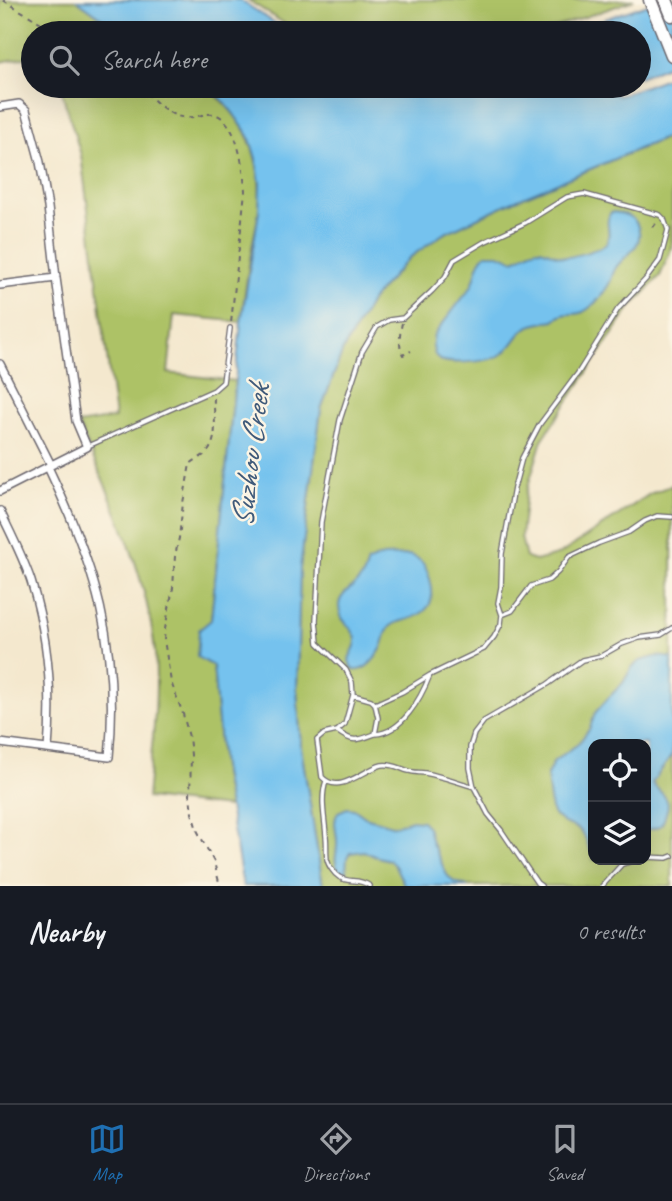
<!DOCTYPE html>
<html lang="en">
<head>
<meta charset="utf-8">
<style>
  body { margin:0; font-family:Caveat,sans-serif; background:#242831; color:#f1f3f6 }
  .controls { position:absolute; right:21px; bottom:21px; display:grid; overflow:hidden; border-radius:14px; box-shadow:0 7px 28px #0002 }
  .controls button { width:63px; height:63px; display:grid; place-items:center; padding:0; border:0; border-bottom:2px solid #363941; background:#171b24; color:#f1f3f6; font:35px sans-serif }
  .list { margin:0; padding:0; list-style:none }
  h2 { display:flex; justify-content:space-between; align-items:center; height:91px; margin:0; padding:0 28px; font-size:30px }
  h2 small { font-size:23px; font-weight:400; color:#9ea1a6 }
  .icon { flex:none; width:38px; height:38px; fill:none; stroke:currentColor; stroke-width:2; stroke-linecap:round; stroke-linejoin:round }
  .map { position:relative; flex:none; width:672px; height:886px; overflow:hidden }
  .search { position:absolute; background:#171b24; box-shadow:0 7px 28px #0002; left:21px; right:21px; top:21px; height:77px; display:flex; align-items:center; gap:18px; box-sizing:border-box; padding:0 24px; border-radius:38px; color:#9ea1a6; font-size:26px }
  .sheet { height:217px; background:#171b24 }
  nav { display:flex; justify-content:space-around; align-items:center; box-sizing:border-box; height:98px; border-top:2px solid #363941; background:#171b24; font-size:19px; color:#9ea1a6 }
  nav a { display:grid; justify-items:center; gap:4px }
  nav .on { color:#1f6fb2 }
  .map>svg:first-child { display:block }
  .green { fill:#adc266; stroke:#687250; stroke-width:2; fill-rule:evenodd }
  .water { fill:#74c2ee; stroke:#4b7294; stroke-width:2 }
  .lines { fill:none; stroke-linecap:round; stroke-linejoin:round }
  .lane-casing { stroke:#6c676e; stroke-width:6 }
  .street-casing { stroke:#6c676e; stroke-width:10 }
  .primary-casing { stroke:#6c676e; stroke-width:15 }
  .path { stroke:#6c676e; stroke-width:2; stroke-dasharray:5 5; stroke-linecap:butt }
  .lane { stroke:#fff; stroke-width:3.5 }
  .street { stroke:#fff; stroke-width:7 }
  .primary { stroke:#fff; stroke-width:12 }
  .labels { text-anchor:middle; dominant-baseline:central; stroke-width:5; stroke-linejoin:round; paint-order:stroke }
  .water-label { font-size:32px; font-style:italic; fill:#3f5a7a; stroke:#fcf5e5 }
</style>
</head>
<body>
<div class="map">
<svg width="672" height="886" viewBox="0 0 672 886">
  <rect width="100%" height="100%" fill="#fcf5e5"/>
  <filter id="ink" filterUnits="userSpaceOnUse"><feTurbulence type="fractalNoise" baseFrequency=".0143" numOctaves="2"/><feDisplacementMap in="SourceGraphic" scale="14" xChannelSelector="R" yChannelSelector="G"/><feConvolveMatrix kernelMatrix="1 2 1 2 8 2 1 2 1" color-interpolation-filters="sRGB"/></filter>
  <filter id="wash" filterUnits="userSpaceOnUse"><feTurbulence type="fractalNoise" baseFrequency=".00686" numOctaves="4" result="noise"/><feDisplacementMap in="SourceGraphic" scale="28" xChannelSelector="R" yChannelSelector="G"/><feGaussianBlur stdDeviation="1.57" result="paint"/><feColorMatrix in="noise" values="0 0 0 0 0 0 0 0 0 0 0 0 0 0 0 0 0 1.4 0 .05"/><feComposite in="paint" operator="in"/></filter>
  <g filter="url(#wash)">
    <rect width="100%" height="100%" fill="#f4e8ce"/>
    <!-- green -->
    <path class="green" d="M0 0H77L123 33H33V56L0 62Z
      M248 0H634L539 33H305L296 31Z
      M60 86H203C246 115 264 159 259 211 257 225 253 239 251 253 247 276 244 299 241 322L174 315 168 373 235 381 211 620 213 665 222 767 229 807 147 798C151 750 159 701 155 653 148 575 110 495 78 424L115 418 81 155Z
      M670 136 672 143V242L670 252 660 276 630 308 542 440 526 493 521 537 526 558 536 561 560 554 650 494 672 485V886H323L301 748 297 689 300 568 321 409 343 350 373 298 409 258 443 234 511 202ZM593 744H646V860H593Z"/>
    <!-- water -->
    <path class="water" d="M77 0H240L290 33H123Z
      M659 0H672V64L639 77V33H565Z
      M672 76V135L511 202 443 234 409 258 373 298 343 350 321 409 300 568 297 689 301 748 323 886H243L222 767 213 666 197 657 199 630 211 620 241 322 259 211 260 183 256 159 249 136 233 113 219 96 203 86H615L613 90 615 94 619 96Z
      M611 212C624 213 637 216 639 231 640 236 639 241 636 246 630 255 620 260 615 269 612 274 612 280 609 284 604 293 596 303 588 309 577 317 573 312 563 315 560 316 557 318 554 320 546 323 536 323 528 327 517 333 513 347 502 354 491 362 453 365 440 360 432 356 432 342 434 335L471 287C477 276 476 262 486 254H499L513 260C522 258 530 249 538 249 548 249 555 257 565 257 571 258 603 248 606 244 613 234 603 222 611 212Z
      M410 555C423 559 426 567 430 579 437 603 427 614 406 620 400 622 394 622 390 627 385 632 385 640 382 647 377 657 366 672 354 670 342 656 356 654 356 640 356 632 346 625 342 618 331 595 352 591 362 577 365 573 366 567 368 562L383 556Z
      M658 656 672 658V755L652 783C656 789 665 794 667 801 669 807 667 808 666 813 662 828 660 827 646 830V744H593V853L590 850 584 835 579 829 564 823 554 815 551 809 547 775 554 761 578 744 590 728 595 713 609 697 623 683 632 667 640 661Z
      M347 808 354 809 365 817 395 826 412 820 422 821 428 827 432 843 447 875 454 882 468 886H405L395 866 389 860 374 856 364 851 350 853 347 857 346 872 339 871C332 860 338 853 337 841 337 830 332 823 338 812Z"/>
  </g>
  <g filter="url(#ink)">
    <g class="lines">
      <!-- lane casing -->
      <g class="lane-casing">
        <path id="lane" d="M88 446 214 390 223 382 230 328
          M502 615 512 611 531 586 549 580 558 572 569 557 599 543 629 532 645 521 657 516 672 517
          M375 704 402 692 430 675 484 649 494 637 501 624 502 615 498 603 501 587 502 554 514 488 522 458 540 424 578 373 618 309 646 279 660 260 668 230 664 219 660 215 584 194 567 197 525 223 484 242 454 260 445 277 432 291 403 318 389 320 377 327 362 352 340 420 321 522 316 621 318 643 346 670 352 682 353 695 345 724 337 731 324 734 317 740 322 777C339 796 364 769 382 765 393 763 400 769 409 771 414 773 420 772 425 773 441 776 458 782 474 787
          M337 731C353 743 357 741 375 734L378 718 375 704 371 700 353 695
          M375 734C402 733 421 698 430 675
          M326 781C320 799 325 818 326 836 327 844 326 852 327 859 328 865 334 874 339 877 350 884 357 877 370 886
          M646 857 667 858 672 856
          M541 886 537 883 501 830 488 814 474 787 470 768V747L474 734 484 721 548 684 582 660 601 656 622 644 639 638 661 635 672 628
          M602 886 622 864 636 860"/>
      </g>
      <!-- street casing -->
      <g class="street-casing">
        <path id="street" d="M0 107 19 104 26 110 40 162 48 207 56 278 76 421 87 447 0 491
          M0 285 56 278
          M0 364 51 465
          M0 511C11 534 23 557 31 581 48 636 53 692 48 749
          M0 743 109 757C120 645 95 566 48 467"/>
      </g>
      <!-- primary casing -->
      <g class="primary-casing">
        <path id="primary" d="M650 0 672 55
          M666 0 672 15"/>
      </g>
      <!-- path -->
      <path class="path" d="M3 0 58 33
        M139 86C150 96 163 111 177 116 192 121 204 112 214 114 238 120 244 171 245 191L231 323
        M652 227 660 221
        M402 323C400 332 398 346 403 355L411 351
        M214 398C213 414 219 435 209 450 205 456 196 459 190 464L183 503 179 538 175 556 173 588 165 629 164 640 171 682 183 714 189 737 191 755 190 796 192 813 197 830 214 862 220 886
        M650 841 651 847 650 852"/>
      <!-- lane -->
      <use href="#lane" class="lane"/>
      <!-- street -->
      <use href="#street" class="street"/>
      <!-- primary -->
      <use href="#primary" class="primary"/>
    </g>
  </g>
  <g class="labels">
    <!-- water labels -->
    <g class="water-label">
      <text transform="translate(250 456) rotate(-83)">Suzhou Creek</text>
    </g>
  </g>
</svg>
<div class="controls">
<button><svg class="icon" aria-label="locate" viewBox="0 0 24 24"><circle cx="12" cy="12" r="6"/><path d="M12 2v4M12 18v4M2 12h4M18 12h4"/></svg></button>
<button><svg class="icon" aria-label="layers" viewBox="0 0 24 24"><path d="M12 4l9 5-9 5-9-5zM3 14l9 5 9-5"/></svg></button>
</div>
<div class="search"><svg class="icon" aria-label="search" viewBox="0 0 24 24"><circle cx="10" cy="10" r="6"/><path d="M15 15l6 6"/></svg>Search here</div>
</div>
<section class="sheet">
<h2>Nearby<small>0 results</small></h2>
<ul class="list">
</ul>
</section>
<nav>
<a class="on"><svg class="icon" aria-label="map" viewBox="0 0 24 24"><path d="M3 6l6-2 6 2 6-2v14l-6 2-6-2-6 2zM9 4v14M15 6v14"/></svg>Map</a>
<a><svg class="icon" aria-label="directions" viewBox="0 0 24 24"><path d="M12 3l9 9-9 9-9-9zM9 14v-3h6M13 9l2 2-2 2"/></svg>Directions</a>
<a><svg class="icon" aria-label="saved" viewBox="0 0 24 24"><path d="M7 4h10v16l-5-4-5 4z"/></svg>Saved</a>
</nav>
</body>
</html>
